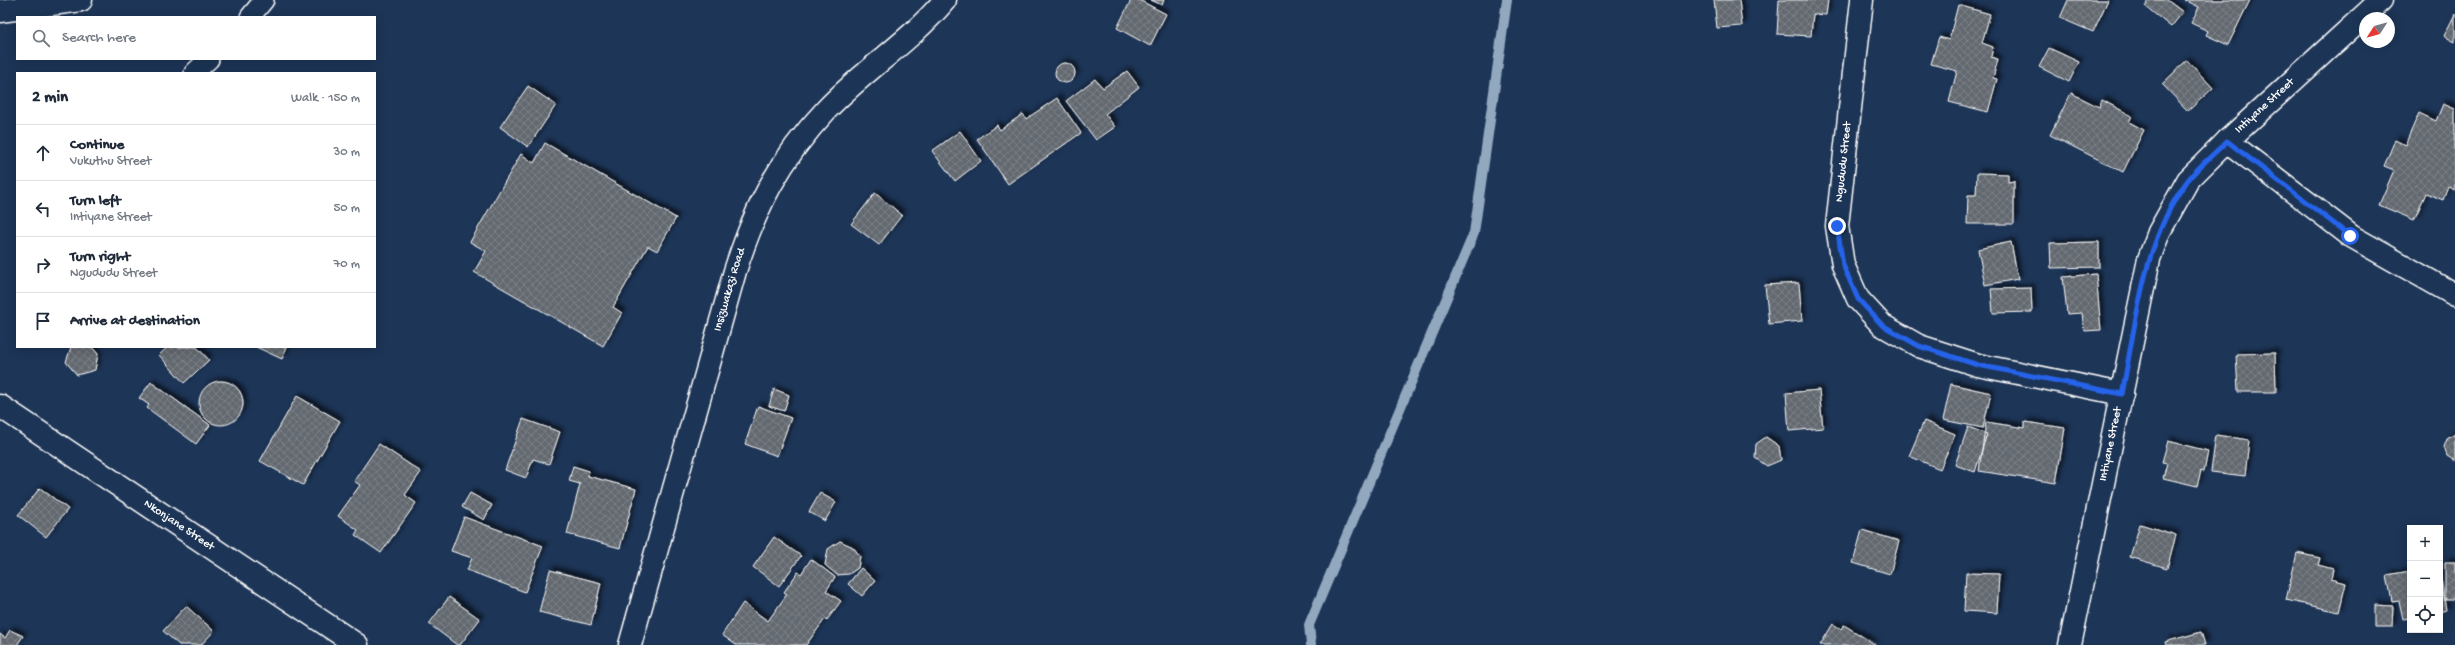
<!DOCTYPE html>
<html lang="en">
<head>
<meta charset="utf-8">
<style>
  body { margin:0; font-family:"Gochi Hand",sans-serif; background:#f2f2f3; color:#1f2937 }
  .controls { position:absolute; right:12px; bottom:12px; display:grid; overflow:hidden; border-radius:0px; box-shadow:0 2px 10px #0003 }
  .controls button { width:36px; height:36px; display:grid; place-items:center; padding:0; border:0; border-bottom:1px solid #e0e1e3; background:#fff; color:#1f2937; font:20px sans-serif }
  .compass { position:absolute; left:2359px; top:12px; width:36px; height:36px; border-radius:50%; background:#fff; box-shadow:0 2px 10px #0003; rotate:234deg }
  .stop { position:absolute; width:12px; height:12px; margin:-9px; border:3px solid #2563eb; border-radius:50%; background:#fff }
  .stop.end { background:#2563eb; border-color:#fff; box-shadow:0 1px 4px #0008 }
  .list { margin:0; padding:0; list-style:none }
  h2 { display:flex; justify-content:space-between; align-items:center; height:52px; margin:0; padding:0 16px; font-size:17px }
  h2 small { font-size:13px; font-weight:400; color:#747a83 }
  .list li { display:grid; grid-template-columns:26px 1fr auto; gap:12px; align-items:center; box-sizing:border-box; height:56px; padding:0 16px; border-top:1px solid #e0e1e3 }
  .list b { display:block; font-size:15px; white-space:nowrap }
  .list p { margin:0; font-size:13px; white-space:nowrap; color:#747a83 }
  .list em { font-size:13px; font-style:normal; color:#747a83 }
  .icon { flex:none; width:22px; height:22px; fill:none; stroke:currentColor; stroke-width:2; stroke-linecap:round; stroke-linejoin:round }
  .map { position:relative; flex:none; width:2455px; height:645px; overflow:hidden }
  .search { position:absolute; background:#fff; box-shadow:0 2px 10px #0003; left:16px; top:16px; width:360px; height:44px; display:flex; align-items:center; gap:10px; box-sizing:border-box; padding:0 14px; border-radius:0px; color:#747a83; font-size:15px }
  .panel { position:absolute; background:#fff; box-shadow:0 2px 10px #0003; left:16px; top:72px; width:360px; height:276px; border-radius:0px }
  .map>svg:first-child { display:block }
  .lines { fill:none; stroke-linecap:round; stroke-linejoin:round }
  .stream { stroke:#92a8be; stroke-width:10 }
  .building { fill:url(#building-cross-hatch); stroke:#fff; filter:url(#shadow) }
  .lane-casing { stroke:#fff; stroke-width:22 }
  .street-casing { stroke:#fff; stroke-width:25 }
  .secondary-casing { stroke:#fff; stroke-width:25 }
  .lane { stroke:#1d3557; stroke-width:19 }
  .street { stroke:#1d3557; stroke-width:22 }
  .secondary { stroke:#1d3557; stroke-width:22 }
  .route { stroke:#2563eb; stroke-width:5 }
  .labels { text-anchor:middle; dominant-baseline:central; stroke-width:3.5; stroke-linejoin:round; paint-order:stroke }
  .street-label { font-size:12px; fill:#fff; stroke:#1d3557 }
</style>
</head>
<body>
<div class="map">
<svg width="2455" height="645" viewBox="0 0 2455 645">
  <defs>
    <pattern id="building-cross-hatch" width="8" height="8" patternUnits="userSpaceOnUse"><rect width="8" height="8" fill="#63696f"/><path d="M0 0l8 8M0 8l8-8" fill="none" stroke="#7a8085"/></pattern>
    <filter id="shadow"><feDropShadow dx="3.5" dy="-3.5" stdDeviation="2" flood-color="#0009"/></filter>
  </defs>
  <rect width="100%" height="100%" fill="#1d3557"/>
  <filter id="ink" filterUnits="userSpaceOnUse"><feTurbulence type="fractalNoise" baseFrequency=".025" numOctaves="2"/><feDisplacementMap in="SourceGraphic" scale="8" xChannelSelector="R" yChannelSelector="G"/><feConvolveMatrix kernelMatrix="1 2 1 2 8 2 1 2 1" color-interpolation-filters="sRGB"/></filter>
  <g filter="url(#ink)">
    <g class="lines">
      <!-- stream -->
      <path class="stream" d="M1311 645 1309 625 1474 233 1507 0"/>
    </g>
    <!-- building -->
    <path class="building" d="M1131 0H1139L1166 14 1150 46 1117 28Z
      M1151 0H1164L1162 5Z
      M1714 0H1739L1742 26 1717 28Z
      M1779 0H1828L1826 15 1813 14 1811 36 1777 34Z
      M2068 0H2108L2093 32 2060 18Z
      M2149 0H2167L2183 12 2171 27 2145 6Z
      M2185 0H2250L2228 45 2206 35 2208 31 2191 23 2199 7Z
      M1958 5 1990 14 1982 43 1993 47 1991 57 1998 59 1993 78 1997 79 1988 112 1949 102 1957 71 1931 64 1939 37 1949 40Z
      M2455 14V42L2444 36Z
      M2049 48 2079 62 2069 82 2039 67Z
      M2187 60 2213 88 2188 111 2162 84Z
      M1055 73a10 10 0 1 1 20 0a10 10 0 1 1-20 0Z
      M1127 71 1139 87 1105 114 1115 127 1096 140 1066 101 1095 79 1103 88Z
      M528 86 556 105 528 147 500 127Z
      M2071 93 2099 107 2102 100 2132 116 2129 122 2144 130 2123 172 2050 135Z
      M1057 98 1081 133 1008 184 977 139 997 125 1000 130 1023 114 1026 119Z
      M2443 104 2455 109V190L2448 187 2443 200 2426 193 2414 220 2379 205 2394 170 2384 166 2395 140 2405 145 2419 113 2436 121Z
      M960 131 981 161 955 181 932 151Z
      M545 143 676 218 657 251 648 246 613 307 622 313 603 346 474 272 486 251 470 242 521 154 534 163Z
      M1977 173 2008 174V182L2014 181V224H1967L1968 195H1976Z
      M875 193 902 215 879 245 851 224Z
      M2011 242 2018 279 1985 285 1978 249Z
      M2099 242V267L2051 268 2050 243Z
      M2096 274 2101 330 2084 331 2082 313 2067 314 2063 277Z
      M1799 283 1802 321 1769 324 1765 285Z
      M2031 288 2032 312 1993 313 1991 289Z
      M71 347H92L98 354 95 370 77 375 66 362Z
      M168 347H197L209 360 184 383 159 355Z
      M256 347H287L282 359Z
      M2275 353 2276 392H2238L2236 354Z
      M199 403a22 22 0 1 1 44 0a22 22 0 1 1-44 0Z
      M151 382 210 425 196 444 147 408 149 405 139 398Z
      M1951 384 1991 393 1983 428 1943 420Z
      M774 389 789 395 784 411 769 406Z
      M1819 390 1823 428 1789 431 1786 393Z
      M297 396 340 421 303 485 260 461Z
      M758 406 791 418 777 456 745 444Z
      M523 419 560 432 549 464 533 459 526 478 505 470Z
      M1924 421 1955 434 1940 469 1909 456Z
      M1986 422 2025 428V422L2065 428 2056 483 1979 471Z
      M1968 427 1987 434 1975 472 1955 465Z
      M2455 434V461L2447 456 2444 447 2447 439Z
      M2216 435 2249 440 2245 476 2211 472Z
      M1766 437 1779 446 1781 460 1767 466 1755 458 1756 444Z
      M2168 441 2208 451 2204 472 2201 471 2197 486 2163 478 2167 463 2162 462Z
      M379 444 421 472 405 495 416 503 381 553 355 535 358 530 338 516 360 485 354 481Z
      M573 466 589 471 588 476 636 489 620 548 567 534 580 484 569 481Z
      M40 488 68 509 46 537 18 515Z
      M470 493 492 505 484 520 462 507Z
      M820 493 836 502 825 521 809 512Z
      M464 517 543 546 525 592 467 570 472 558 451 551Z
      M2140 524 2176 535 2167 568 2130 557Z
      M1862 530 1899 541 1890 574 1853 563Z
      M774 537 801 556 779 586 753 567Z
      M840 541 853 547 860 556 858 568 849 574 837 575 825 565 828 549Z
      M2297 553 2320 558 2318 565 2333 569 2331 579 2346 583 2339 612 2286 600Z
      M811 559 835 577 826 591 841 601 827 620 825 619 806 645H736L722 635 743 603 768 621 787 594 784 592 798 572 801 574Z
      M2445 562H2455V599H2445Z
      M2409 567H2410V618L2403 619 2399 601 2392 602 2387 575 2410 571Z
      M861 568 875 581 862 596 848 584Z
      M550 570 601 583 591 625 539 612Z
      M2440 571 2446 610 2440 612Z
      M1966 573 1999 574 1997 613 1964 611Z
      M449 597 480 619 460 645H457L429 624Z
      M2375 605 2393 606 2392 627H2375Z
      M186 606 214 631 201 645H179L163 631Z
      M1833 624 1841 629 1844 625 1876 645H1820Z
      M10 630 23 636 17 645H0V634L5 638Z
      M2201 632 2205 645H2166L2165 642Z"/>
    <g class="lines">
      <!-- lane casing -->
      <g class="lane-casing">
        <path id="lane" d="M250 17 264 0
          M194 73 209 59"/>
      </g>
      <!-- street casing -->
      <g class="street-casing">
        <g id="street">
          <path d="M1862 0 1837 226 1843 265 1858 299 1882 325 1919 346 1978 365 2122 394"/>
          <path d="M2227 141 2351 236 2455 295"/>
          <path id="s1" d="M0 406 357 645"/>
          <path id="s2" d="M630 645 735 271C756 206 779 160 827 109 864 70 910 42 945 0"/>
          <path id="s3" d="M2070 645 2149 259 2159 232 2188 180 2227 141 2381 0"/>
        </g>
      </g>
      <!-- secondary casing -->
      <g class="secondary-casing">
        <path id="secondary" d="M0 11 81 0"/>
      </g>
      <!-- lane -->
      <use href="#lane" class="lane"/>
      <!-- street -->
      <use href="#street" class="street"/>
      <!-- secondary -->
      <use href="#secondary" class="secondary"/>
    </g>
  </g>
  <g class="lines" filter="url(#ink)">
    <!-- route -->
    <path class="route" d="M1837 226 1843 265 1858 299 1882 325 1919 346 1978 365 2122 394C2136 324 2143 239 2188 180 2199 166 2214 154 2227 141L2350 236"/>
  </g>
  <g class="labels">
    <!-- street labels -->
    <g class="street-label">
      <text stroke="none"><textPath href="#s3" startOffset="589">Intiyane Street</textPath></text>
      <text transform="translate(1844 162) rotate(-84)">Ngududu Street</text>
      <text stroke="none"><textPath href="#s2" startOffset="369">Insizwakazi Road</textPath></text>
      <text stroke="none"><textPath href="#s3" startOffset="205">Intiyane Street</textPath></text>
      <text stroke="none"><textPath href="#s1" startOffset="215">Nkonjane Street</textPath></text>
    </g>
  </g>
</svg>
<div class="controls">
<button>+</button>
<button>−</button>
<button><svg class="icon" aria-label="locate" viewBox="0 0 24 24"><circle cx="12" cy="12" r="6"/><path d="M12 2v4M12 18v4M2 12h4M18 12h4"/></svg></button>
</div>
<svg class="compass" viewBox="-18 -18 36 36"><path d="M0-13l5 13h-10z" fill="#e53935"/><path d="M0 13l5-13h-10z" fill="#747a83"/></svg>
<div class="stop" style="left:2350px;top:236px"></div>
<div class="stop end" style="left:1837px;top:226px"></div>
<div class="search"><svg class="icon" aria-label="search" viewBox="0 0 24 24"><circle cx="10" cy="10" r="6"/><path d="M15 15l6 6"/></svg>Search here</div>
<section class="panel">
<h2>2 min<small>Walk · 150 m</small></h2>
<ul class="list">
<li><svg class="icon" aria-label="ahead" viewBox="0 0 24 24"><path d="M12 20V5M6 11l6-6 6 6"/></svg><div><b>Continue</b><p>Vukuthu Street</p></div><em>30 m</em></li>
<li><svg class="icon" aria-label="left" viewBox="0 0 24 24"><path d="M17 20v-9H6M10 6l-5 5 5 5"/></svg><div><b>Turn left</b><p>Intiyane Street</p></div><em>50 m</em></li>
<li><svg class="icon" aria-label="right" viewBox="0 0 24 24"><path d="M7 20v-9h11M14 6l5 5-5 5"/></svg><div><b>Turn right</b><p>Ngududu Street</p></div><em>70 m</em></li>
<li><svg class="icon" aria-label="arrive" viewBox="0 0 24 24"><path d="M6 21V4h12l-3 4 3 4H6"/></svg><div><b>Arrive at destination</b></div></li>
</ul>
</section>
</div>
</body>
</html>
